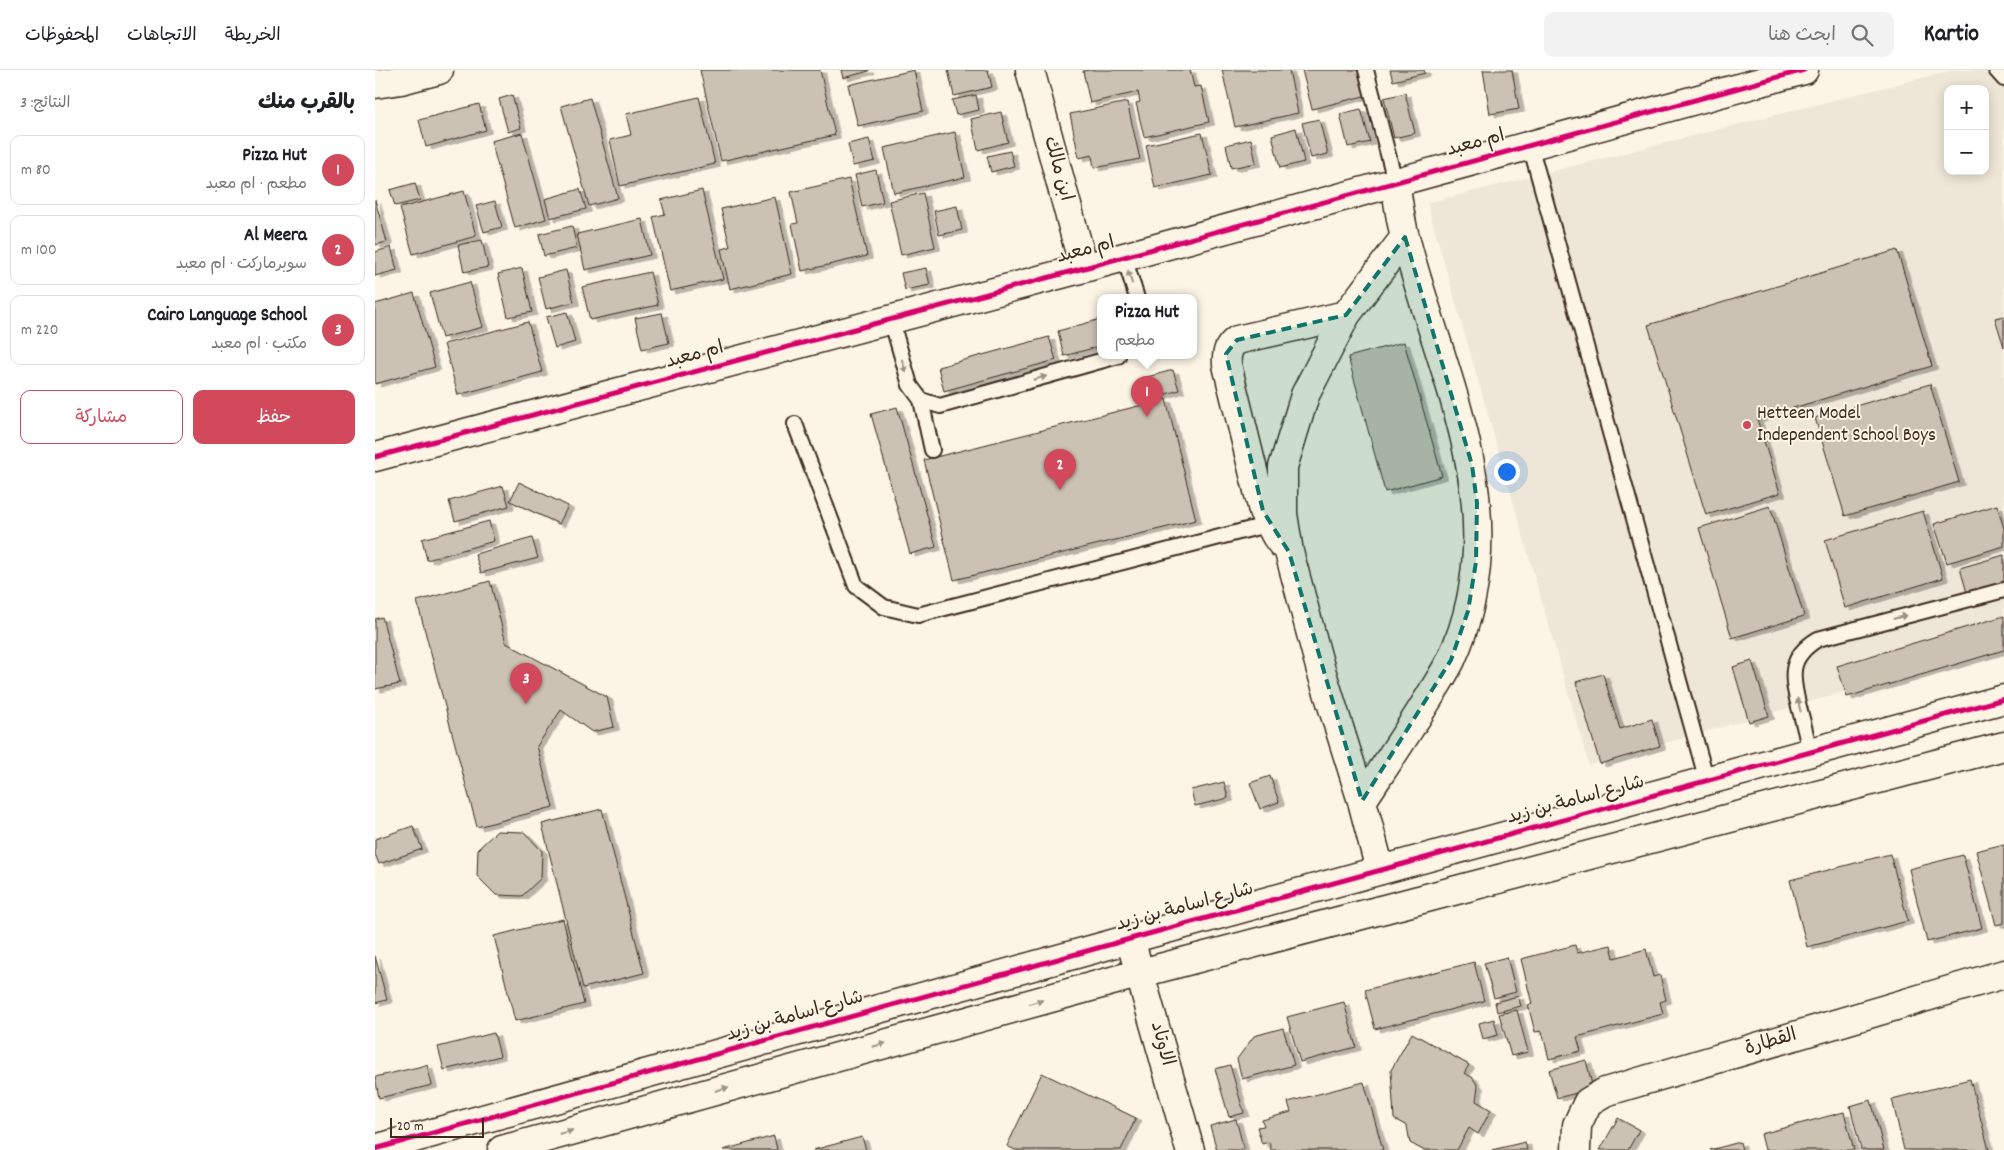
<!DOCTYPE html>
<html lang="ar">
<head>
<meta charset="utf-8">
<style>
  body { margin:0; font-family:Dekko,"Playpen Sans Arabic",sans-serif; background:#f2f2f2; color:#202124; direction:rtl }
  .controls { position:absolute; right:15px; top:15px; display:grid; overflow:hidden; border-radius:10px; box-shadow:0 2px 12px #0003 }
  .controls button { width:45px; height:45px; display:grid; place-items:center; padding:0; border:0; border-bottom:1px solid #e0e0e0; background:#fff; color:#202124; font:25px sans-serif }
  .scale { position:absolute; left:15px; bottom:12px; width:94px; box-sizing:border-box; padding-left:5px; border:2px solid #3b2a1e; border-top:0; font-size:14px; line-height:18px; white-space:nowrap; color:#3b2a1e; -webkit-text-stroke:4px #fcf5e5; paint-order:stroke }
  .you { position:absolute; left:1131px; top:401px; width:18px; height:18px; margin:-12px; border:4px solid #fff; border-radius:50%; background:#1a73e8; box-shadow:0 0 0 8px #1a73e833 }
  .badge { display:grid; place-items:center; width:32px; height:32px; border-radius:50%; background:#d1495b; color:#fff; font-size:16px; font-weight:700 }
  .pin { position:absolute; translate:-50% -41px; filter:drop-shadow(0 1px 2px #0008) }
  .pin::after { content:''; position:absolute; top:26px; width:18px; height:15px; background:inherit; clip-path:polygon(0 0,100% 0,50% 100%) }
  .popup { position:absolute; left:722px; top:224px; width:100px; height:65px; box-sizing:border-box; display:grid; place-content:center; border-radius:10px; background:#fff; filter:drop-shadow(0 1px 4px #0005); font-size:16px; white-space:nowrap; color:#757577 }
  .popup b { font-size:19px; color:#202124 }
  .popup::after { content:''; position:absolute; left:50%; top:100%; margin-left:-10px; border:10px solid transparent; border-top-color:#fff }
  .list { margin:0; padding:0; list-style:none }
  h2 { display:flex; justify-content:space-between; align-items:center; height:65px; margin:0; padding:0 20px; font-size:21px }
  h2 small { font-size:16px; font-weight:400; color:#757577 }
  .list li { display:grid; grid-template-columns:32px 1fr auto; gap:15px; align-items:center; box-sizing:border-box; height:70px; margin:0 10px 10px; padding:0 10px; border:1px solid #e0e0e0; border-radius:10px }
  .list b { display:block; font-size:19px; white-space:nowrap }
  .list p { margin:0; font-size:16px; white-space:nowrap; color:#757577 }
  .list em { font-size:16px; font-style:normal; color:#757577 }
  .actions { display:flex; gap:10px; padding:15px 20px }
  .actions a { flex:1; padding:11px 0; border:1px solid #d1495b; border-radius:10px; text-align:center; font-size:18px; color:#d1495b }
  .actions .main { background:#d1495b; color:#fff }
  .icon { flex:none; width:28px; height:28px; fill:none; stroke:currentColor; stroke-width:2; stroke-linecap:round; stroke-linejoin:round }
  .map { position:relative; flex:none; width:1629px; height:1080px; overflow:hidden; direction:ltr }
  header { display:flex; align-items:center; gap:30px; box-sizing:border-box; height:70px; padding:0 25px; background:#fff; border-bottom:1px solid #e0e0e0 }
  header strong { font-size:24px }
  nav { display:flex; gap:28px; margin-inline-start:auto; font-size:18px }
  .search { width:350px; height:45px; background:#f2f2f2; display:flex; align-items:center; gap:12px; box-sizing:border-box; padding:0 18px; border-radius:10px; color:#757577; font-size:19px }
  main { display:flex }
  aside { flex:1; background:#fff }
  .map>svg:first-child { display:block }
  .built { fill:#eee6d6; fill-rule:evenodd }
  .building { fill:#ccc2b3; stroke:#3b2a1e; filter:url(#shadow) }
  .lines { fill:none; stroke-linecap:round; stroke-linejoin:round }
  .lane-casing { stroke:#3b2a1e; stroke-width:18 }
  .street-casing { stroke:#3b2a1e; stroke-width:31 }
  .secondary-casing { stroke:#3b2a1e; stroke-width:31 }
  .lane { stroke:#fcf5e5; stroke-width:14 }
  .street { stroke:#fcf5e5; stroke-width:28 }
  .secondary { stroke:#fcf5e5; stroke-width:28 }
  .cycleway-casing { stroke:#fcf5e5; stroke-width:8 }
  .cycleway { stroke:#d6006c; stroke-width:5 }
  .oneway { fill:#9c9082 }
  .marked { fill:#0f766e; fill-opacity:0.2; stroke:#0f766e; stroke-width:4; stroke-dasharray:10 6; stroke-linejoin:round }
  .poi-dot { fill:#d1495b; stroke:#fcf5e5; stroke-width:2 }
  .labels { text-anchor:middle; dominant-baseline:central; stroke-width:4; stroke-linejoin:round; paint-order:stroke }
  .street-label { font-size:19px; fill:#3b2a1e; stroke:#fcf5e5 }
  .poi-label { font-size:19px; fill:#3b2a1e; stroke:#fcf5e5; text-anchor:start }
</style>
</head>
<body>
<header>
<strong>Kartio</strong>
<div class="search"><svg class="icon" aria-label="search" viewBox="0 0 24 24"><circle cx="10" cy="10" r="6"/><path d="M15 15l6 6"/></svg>ابحث هنا</div>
<nav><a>الخريطة</a><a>الاتجاهات</a><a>المحفوظات</a></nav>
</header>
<main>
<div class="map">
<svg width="1629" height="1080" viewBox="0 0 1629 1080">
  <defs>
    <filter id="shadow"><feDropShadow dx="5.5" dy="3" stdDeviation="0" flood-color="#0004"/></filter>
  </defs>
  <rect width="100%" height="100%" fill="#fcf5e5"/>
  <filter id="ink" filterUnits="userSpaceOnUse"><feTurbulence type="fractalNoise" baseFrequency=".02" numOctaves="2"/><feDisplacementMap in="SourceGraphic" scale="10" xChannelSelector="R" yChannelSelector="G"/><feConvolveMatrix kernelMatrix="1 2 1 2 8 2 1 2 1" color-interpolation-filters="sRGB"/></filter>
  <g filter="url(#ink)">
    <!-- built -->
    <path class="built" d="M1578 0H1629V576L1214 695 1052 133ZM1573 19H1610V101H1573Z"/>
    <!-- building -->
    <path class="building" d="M325 0H445L460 65 346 91Z
      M466 0H494V1L468 8Z
      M539 0 548 41 483 56 473 15Z
      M573 0H613L617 17 579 26Z
      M714 0H815L819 17 826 16 834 52 769 67 761 33 765 32 763 22 715 33 708 1Z
      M847 0H914L923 43 860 57Z
      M927 0H986L993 25 937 39Z
      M1015 0H1049L1050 3 1018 11Z
      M1108 0H1137L1144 39 1115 44Z
      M1030 23 1040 63 1019 68 1009 28Z
      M137 25 146 58 133 62 124 29Z
      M601 25 604 40 581 45 577 30Z
      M324 27 340 94 245 116 235 70 256 65 251 44Z
      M215 28 243 128 214 136 186 36Z
      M752 32 765 89 719 98 717 85 704 88 695 44Z
      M104 34 111 60 51 77 44 50Z
      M986 39 995 72 973 77 965 44Z
      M626 42 633 72 603 80 596 49Z
      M944 49 953 84 936 88 927 53Z
      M921 58 929 92 905 98 897 65Z
      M580 62 590 107 519 123 509 78Z
      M147 63 171 149 140 158 116 71Z
      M827 63 837 105 780 118 771 75Z
      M494 69 500 91 478 96 473 74Z
      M876 69 881 93 856 98 851 75Z
      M635 81 639 96 616 102 612 86Z
      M501 100 508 132 487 137 480 105Z
      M474 109 492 186 427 201 417 154 423 153 416 122Z
      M40 113 45 130 20 136 15 120Z
      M205 119 211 139 175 148 170 129Z
      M327 120 348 209 295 221 278 147 290 144 286 130Z
      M89 121 101 166 38 184 25 138Z
      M548 123 560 177 526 185 514 131Z
      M400 127 417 204 355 219 346 179 355 177 346 139Z
      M0 130 12 172 0 175Z
      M120 131 127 157 109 162 101 136Z
      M582 136 587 160 564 165 559 141Z
      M267 149 275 185 210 200 202 164Z
      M197 156 202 178 169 186 164 164Z
      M107 170 113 197 89 202 83 175Z
      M16 177 22 200 0 206V182Z
      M1522 180 1557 296 1382 349 1405 423 1331 445 1273 255Z
      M147 198 157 242 133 247 123 204Z
      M551 198 555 215 530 220 526 203Z
      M191 200 199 232 171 239 163 207Z
      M275 202 283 235 215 250 207 217Z
      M95 212 108 257 67 268 55 223Z
      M39 223 60 297 0 314V234Z
      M192 242 200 272 180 278 171 247Z
      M287 243 294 273 267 279 260 248Z
      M1629 246V277L1620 248Z
      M726 249V276L689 286 683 261Z
      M153 252 167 302 83 325 69 274Z
      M674 267 681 290 569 321 563 297Z
      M1029 272 1067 406 1010 422 973 287Z
      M798 300 804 320 778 328 772 307Z
      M1555 314 1584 412 1470 446 1440 348Z
      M791 329 821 450 579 510 549 390Z
      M522 337 561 477 535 484 496 344Z
      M144 412 193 436 184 454 135 431Z
      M128 416 134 436 80 451 74 431Z
      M1622 435 1629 459V476L1572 493 1559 454Z
      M1395 436 1429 546 1357 568 1324 458Z
      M1548 441 1568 508 1470 538 1450 470Z
      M114 451 119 471 52 490 47 469Z
      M157 468 163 488 106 503 100 484Z
      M1629 485V512L1592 523 1585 498Z
      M115 511 131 573 232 627 239 657 217 662 186 640 162 676 178 737 102 757 42 531Z
      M1629 546V580L1472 627 1462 596Z
      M7 547 25 614 0 619V549Z
      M1377 591 1394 646 1374 652 1358 597Z
      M1228 604 1245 659 1277 649 1285 676 1225 694 1201 612Z
      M895 706 904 732 885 739 875 713Z
      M849 712 853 728 820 736 816 720Z
      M227 739 269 903 208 918 167 754Z
      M38 756 47 779 4 794 0 784V769Z
      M122 761 149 762 167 781 166 808 147 826 121 825 102 806 103 779Z
      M1629 774V853L1621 855 1601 781Z
      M1515 784 1533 851 1432 877 1415 810Z
      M1588 785 1607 858 1552 872 1534 799Z
      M188 849 209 934 140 951 119 866Z
      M1200 875 1202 883 1236 875 1239 888 1271 879 1278 907 1285 905 1291 930 1285 932 1288 944 1202 967 1206 981 1174 989 1167 961 1160 962 1153 935 1157 934 1146 889Z
      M0 886 12 930 0 933Z
      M1132 887 1141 922 1119 928 1109 893Z
      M1099 892 1109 931 1000 959 990 920Z
      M1143 926 1146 936 1122 942 1120 932Z
      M969 932 981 977 925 992 912 947Z
      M1142 940 1153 982 1136 986 1124 944Z
      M1119 949 1123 965 1108 969 1104 953Z
      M908 958 919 995 867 1009 862 989 879 966Z
      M119 963 125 986 69 1000 63 977Z
      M1037 963 1094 995 1089 1003 1097 1007 1103 1016 1101 1031 1116 1040 1103 1064 1094 1058 1082 1080H1048L1035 1073 1032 1056 1019 1049 1016 1000Z
      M1211 990 1218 1019 1182 1028 1174 1000Z
      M52 995 57 1015 4 1028 0 1007Z
      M855 995 869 1043 854 1047 840 999Z
      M667 1003 761 1048 746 1080H640L632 1076Z
      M1595 1009 1614 1080H1529L1517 1029Z
      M989 1012 1008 1080H896L894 1072 887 1074 882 1057 889 1056 887 1050 916 1042 913 1032Z
      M1496 1030 1509 1080H1486L1475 1036Z
      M1469 1042 1479 1080H1390L1386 1064Z
      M1243 1048 1264 1060 1253 1080H1225Z
      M861 1049 869 1080H842L835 1056Z
      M399 1066 402 1080H348Z
      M487 1067 491 1080H438Z
      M1150 1072 1152 1080H1117Z
      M1365 1072 1367 1080H1335Z"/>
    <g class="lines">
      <!-- lane casing -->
      <g class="lane-casing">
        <path id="lane" d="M991 0 1020 111
          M1621 0 1629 9
          M1155 75 1332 711
          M749 187 762 228
          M516 249 535 315 546 330 565 336 743 286
          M546 330 557 380
          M420 354 481 516 509 537 543 545 895 454
          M1435 683C1432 667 1428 652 1424 637 1416 606 1413 587 1443 569L1629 520"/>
      </g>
      <!-- street casing -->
      <g class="street-casing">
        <path id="street" d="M655 0 709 198
          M0 14 26 10 64 0
          M0 387 709 198 1429 0
          M907 474 901 466 888 441 852 295C851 283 853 277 862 270L971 245
          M987 731C1010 696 1033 662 1055 626 1062 614 1070 602 1076 590 1143 444 1066 308 1030 167 1025 149 1023 130 1020 111
          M1005 800 987 731 945 597 914 482 908 444V397L930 325 971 245 1030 167
          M755 869 815 1080
          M1201 1080 1202 1055 1213 1032 1230 1022 1629 904"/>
      </g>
      <!-- secondary casing -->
      <g class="secondary-casing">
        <path id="secondary" d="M0 1079 755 869 1629 629
          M127 1080 766 903 1629 676"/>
      </g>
      <!-- lane -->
      <use href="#lane" class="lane"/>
      <!-- street -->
      <use href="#street" class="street"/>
      <!-- secondary -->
      <use href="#secondary" class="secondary"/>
      <!-- cycleway casing -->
      <g class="cycleway-casing">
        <path id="cycleway" d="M0 387 709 198 1429 0
          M0 1079 755 869 1629 629"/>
      </g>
      <!-- cycleway -->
      <use href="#cycleway" class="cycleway"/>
    </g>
    <!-- one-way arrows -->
    <defs><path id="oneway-solid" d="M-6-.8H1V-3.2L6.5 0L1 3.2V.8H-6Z" transform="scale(1.25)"/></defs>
    <g class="oneway">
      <use href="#oneway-solid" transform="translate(755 207) rotate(-107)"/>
      <use href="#oneway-solid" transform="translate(529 296) rotate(72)"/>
      <use href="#oneway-solid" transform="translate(665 308) rotate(-16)"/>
      <use href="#oneway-solid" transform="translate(1525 547) rotate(-15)"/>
      <use href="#oneway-solid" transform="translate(1424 635) rotate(-104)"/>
      <use href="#oneway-solid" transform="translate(661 932) rotate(-16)"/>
      <use href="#oneway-solid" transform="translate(504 975) rotate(-16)"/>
      <use href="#oneway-solid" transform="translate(347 1019) rotate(-16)"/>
      <use href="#oneway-solid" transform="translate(191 1062) rotate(-16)"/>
    </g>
  </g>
  <!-- marked area -->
  <path class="marked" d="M1030 167 1097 395 1102 433 1101 492 1093 541 1076 590 987 731 914 482 888 441 851 284 862 270 971 245Z"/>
  <!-- markers -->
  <circle class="poi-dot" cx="1372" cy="355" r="5"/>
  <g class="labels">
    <!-- street labels -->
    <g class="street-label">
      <text transform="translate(1101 74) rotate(-15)">ام معبد</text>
      <text transform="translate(682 99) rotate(75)">ابن مالك</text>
      <text transform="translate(711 181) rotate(-15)">ام معبد</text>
      <text transform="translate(320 286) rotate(-15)">ام معبد</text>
      <text transform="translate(1201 731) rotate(-15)">شارع اسامة بن زيد</text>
      <text transform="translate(810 838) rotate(-15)">شارع اسامة بن زيد</text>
      <text transform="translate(420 947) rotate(-16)">شارع اسامة بن زيد</text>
      <text transform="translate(1396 973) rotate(-16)">القطارة</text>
      <text transform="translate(786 974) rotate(75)">الاوتاد</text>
    </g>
    <!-- poi labels -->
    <g class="poi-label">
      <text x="1382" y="344">Hetteen Model<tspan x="1382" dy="22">Independent School Boys</tspan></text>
    </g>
  </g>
</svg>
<div class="controls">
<button>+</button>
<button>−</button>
</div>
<div class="scale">20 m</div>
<div class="you"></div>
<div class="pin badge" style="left:772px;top:347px">1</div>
<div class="popup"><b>Pizza Hut</b>مطعم</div>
<div class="pin badge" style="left:685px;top:420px">2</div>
<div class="pin badge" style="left:151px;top:634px">3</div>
</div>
<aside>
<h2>بالقرب منك<small>النتائج: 3</small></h2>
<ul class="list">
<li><span class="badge">1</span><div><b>Pizza Hut</b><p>مطعم · ام معبد</p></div><em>80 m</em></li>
<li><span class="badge">2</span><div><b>Al Meera</b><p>سوبرماركت · ام معبد</p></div><em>100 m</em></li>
<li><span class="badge">3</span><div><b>Cairo Language School</b><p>مكتب · ام معبد</p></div><em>220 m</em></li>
</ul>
<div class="actions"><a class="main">حفظ</a><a>مشاركة</a></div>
</aside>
</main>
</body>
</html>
